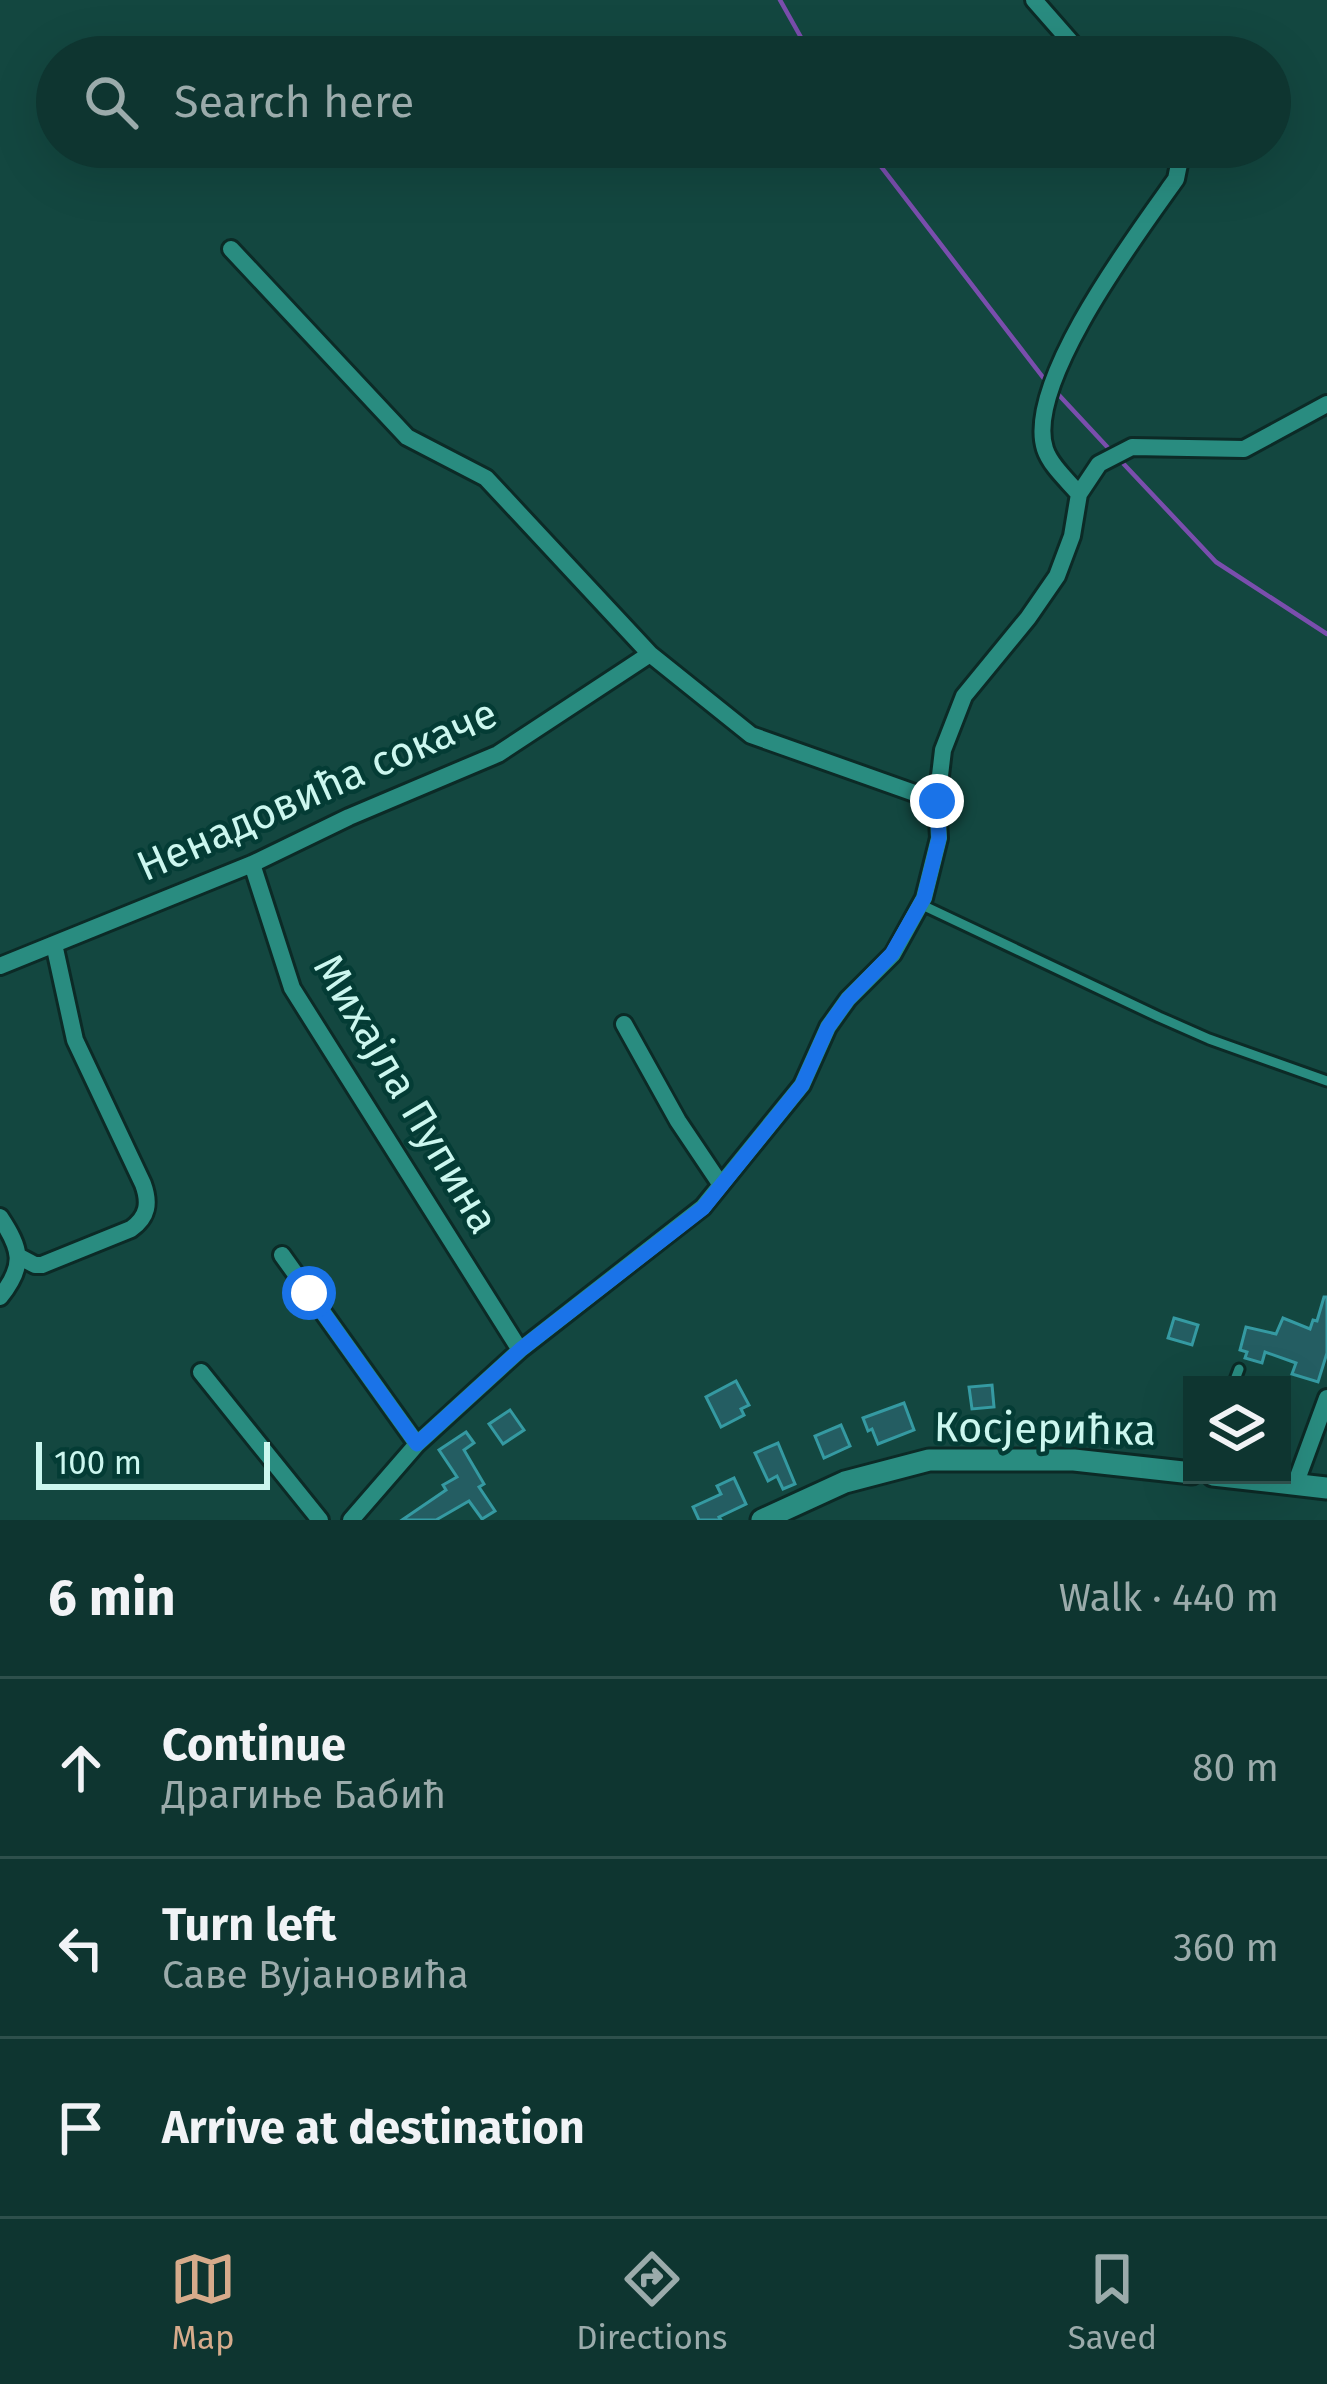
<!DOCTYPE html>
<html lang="en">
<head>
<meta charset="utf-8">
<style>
  body { margin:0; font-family:"Fira Sans",sans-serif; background:#1c403c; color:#f1f3f6 }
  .controls { position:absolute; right:36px; bottom:36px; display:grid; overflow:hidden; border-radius:0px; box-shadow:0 12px 48px #0002 }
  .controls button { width:108px; height:108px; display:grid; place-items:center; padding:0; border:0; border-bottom:3px solid #2e504c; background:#0e3530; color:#f1f3f6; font:60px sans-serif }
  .scale { position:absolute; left:36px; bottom:30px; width:234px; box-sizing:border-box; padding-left:12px; border:6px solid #ccf7ef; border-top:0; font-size:33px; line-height:42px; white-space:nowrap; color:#ccf7ef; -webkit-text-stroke:9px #043c35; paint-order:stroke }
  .stop { position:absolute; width:36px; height:36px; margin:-27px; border:9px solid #1a73e8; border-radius:50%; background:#fff }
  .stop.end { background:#1a73e8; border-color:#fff; box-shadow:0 3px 12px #0008 }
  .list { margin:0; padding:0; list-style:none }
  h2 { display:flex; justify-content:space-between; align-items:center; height:156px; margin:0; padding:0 48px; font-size:51px }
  h2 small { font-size:39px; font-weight:400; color:#9babab }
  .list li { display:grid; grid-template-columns:78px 1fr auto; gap:36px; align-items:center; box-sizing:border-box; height:180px; padding:0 48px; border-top:3px solid #2e504c }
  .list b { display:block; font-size:45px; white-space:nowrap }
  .list p { margin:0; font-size:39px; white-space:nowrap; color:#9babab }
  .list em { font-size:39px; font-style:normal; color:#9babab }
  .icon { flex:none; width:66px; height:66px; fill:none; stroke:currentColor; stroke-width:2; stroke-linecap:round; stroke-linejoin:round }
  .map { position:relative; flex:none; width:1327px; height:1520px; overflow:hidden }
  .search { position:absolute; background:#0e3530; box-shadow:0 12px 48px #0002; left:36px; right:36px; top:36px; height:132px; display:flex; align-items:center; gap:30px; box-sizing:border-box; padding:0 42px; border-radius:66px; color:#9babab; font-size:45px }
  .sheet { height:696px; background:#0e3530 }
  nav { display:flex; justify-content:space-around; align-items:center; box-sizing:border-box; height:168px; border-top:3px solid #2e504c; background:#0e3530; font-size:33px; color:#9babab }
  nav a { display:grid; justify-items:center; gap:6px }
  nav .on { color:#d6ab8b }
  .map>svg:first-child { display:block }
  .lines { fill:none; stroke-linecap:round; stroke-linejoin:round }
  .stream { stroke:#7a4ead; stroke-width:4.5 }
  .building { fill:#245d62; stroke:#359aa2; stroke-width:3 }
  .service-casing { stroke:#0c2a26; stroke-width:15 }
  .minor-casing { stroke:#0c2a26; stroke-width:22 }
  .tertiary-casing { stroke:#0c2a26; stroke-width:27 }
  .service { stroke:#298c80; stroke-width:9 }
  .minor { stroke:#298c80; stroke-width:16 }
  .tertiary { stroke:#298c80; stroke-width:21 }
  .route { stroke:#1a73e8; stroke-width:15 }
  .labels { text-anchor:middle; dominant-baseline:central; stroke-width:9; stroke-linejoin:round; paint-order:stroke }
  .street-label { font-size:42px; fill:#ccf7ef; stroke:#043c35 }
</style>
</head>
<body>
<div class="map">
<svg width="1327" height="1520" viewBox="0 0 1327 1520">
  <rect width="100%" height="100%" fill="#134740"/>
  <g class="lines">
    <!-- stream -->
    <path class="stream" d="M780 0 812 57
      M866 147 1045 380
      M1057 393 1111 451
      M1119 459 1216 562 1327 634"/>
  </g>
  <!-- building -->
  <path class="building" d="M1324 1297H1327V1353L1318 1382 1292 1374 1296 1363 1265 1352 1262 1363 1245 1358 1247 1352 1240 1350 1246 1327 1276 1334 1283 1318 1310 1329 1313 1320 1317 1321Z
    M1174 1318 1198 1325 1192 1345 1168 1338Z
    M736 1381 749 1405 741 1409 744 1415 721 1427 706 1397Z
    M992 1385 994 1407 972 1409 969 1387Z
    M904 1403 914 1430 878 1444 872 1429 868 1431 863 1418Z
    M510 1410 524 1430 503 1444 489 1424Z
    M841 1425 850 1446 824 1458 815 1436Z
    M466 1432 474 1443 464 1450 484 1484 479 1487 495 1511 482 1519 469 1501 436 1520H402L446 1490 443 1485 457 1477 439 1450Z
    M778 1443 795 1484 783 1489 777 1476 768 1481 755 1453Z
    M734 1478 746 1504 719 1517 721 1520H699L693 1507 721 1494 717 1486Z"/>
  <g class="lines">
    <!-- service casing -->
    <g class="service-casing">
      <path id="service" d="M920 904 1159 1017 1209 1039 1327 1081
        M1233 1385 1239 1369"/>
    </g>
    <!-- minor casing -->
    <g class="minor-casing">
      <path id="minor" d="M1034 0 1084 57
        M231 249 407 437 486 478 650 654 751 735 937 801
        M1079 494C1068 481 1050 465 1045 449 1024 384 1137 234 1176 179L1179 164 1164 147
        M252 864 292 988 520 1350
        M0 966 252 864 349 817 498 754 650 654
        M624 1024 678 1121 721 1185
        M0 1217C21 1249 26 1265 0 1297
        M282 1255 417 1444
        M18 1256 35 1265H42L131 1229C148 1217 150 1203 143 1184L75 1040 54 944
        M201 1372 320 1520
        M1295 1485 1327 1398
        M351 1520 417 1444 520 1350 703 1207 802 1085 828 1027 848 999 893 954 924 898 939 838 937 801 943 750 964 696 1028 618 1057 576 1072 536 1079 494 1099 464 1132 447 1244 449 1327 404"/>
    </g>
    <!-- tertiary casing -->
    <g class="tertiary-casing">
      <path id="tertiary" d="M1213 1475 1327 1488
        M762 1520 845 1482 929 1460H1074L1192 1473"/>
    </g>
    <!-- service -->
    <use href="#service" class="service"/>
    <!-- minor -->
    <use href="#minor" class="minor"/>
    <!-- tertiary -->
    <use href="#tertiary" class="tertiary"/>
  </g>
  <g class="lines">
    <!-- route -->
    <path class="route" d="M309 1293 417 1444 520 1350 703 1208 802 1085 828 1027 848 999 892 954 924 898 939 838 937 801"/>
  </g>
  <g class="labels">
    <!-- street labels -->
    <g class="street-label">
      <text transform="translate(317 790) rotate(-24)">Ненадовића сокаче</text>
      <text transform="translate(406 1094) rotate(59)">Михајла Пупина</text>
      <text transform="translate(1045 1429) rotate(1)">Косјерићка</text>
    </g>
  </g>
</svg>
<div class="controls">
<button><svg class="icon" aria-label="layers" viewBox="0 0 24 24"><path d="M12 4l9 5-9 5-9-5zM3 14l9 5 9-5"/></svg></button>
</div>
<div class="scale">100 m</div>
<div class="stop" style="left:309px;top:1293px"></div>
<div class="stop end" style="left:937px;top:801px"></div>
<div class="search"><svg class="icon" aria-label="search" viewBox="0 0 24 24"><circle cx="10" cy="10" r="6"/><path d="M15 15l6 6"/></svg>Search here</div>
</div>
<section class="sheet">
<h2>6 min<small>Walk · 440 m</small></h2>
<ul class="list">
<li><svg class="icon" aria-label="ahead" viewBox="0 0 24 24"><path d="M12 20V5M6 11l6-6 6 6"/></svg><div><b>Continue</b><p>Драгиње Бабић</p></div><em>80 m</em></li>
<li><svg class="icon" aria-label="left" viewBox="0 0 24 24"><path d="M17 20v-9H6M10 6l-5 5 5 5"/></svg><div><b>Turn left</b><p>Саве Вујановића</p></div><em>360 m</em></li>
<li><svg class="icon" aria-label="arrive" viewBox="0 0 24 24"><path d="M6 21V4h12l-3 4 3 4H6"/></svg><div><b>Arrive at destination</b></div></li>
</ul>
</section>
<nav>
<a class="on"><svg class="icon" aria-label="map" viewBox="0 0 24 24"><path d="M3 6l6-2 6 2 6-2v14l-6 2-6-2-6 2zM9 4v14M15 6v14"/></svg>Map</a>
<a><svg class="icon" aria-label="directions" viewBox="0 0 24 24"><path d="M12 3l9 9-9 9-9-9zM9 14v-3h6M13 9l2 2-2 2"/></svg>Directions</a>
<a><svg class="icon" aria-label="saved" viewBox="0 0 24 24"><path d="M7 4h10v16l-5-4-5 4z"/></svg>Saved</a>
</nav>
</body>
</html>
